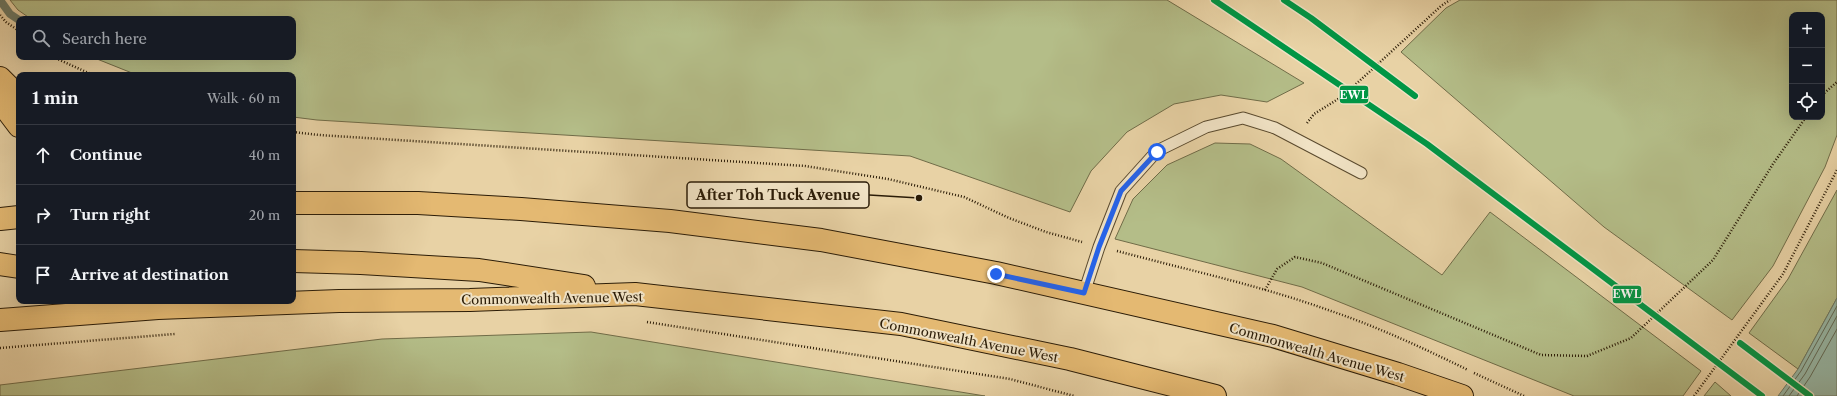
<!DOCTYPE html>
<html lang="en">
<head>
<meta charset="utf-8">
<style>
  body { margin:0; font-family:"Libre Caslon Text",serif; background:#242831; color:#f1f3f6 }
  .controls { position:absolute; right:12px; top:12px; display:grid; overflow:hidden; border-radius:8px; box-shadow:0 4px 16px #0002 }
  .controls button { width:36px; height:36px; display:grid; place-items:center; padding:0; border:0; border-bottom:1px solid #363941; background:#171b24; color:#f1f3f6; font:20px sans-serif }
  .stop { position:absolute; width:12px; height:12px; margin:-9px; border:3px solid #2563eb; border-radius:50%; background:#fff }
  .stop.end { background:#2563eb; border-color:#fff; box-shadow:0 1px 4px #0008 }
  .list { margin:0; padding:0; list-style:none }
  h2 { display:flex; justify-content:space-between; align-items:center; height:52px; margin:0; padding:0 16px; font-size:17px }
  h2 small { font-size:13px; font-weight:400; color:#9ea1a6 }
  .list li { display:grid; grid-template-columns:26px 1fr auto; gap:12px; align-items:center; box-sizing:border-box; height:60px; padding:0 16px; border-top:1px solid #363941 }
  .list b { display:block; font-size:15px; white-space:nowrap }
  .list em { font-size:13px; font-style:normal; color:#9ea1a6 }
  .icon { flex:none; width:22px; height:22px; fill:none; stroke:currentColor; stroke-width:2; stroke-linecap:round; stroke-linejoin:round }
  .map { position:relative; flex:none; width:1837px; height:396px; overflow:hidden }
  .search { position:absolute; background:#171b24; box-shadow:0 4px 16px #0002; left:16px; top:16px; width:280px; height:44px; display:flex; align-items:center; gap:10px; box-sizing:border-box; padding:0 14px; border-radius:8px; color:#9ea1a6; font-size:15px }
  .panel { position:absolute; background:#171b24; box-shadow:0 4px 16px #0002; left:16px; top:72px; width:280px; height:232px; border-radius:8px }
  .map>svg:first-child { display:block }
  .green { fill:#b4bd88; stroke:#706c48; fill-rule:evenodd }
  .water { fill:#97b8a7; stroke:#6c7a67 }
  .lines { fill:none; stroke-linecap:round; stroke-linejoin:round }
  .shore { stroke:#616a57; stroke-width:1 }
  .stream { stroke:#6c7a67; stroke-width:8 }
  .service-casing { stroke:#5a4a2e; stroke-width:13 }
  .primary-casing { stroke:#2b1c07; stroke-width:24 }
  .path { stroke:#2b1c07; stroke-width:2.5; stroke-dasharray:1 2; stroke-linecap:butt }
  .service { stroke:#f0e2c4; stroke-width:11 }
  .primary { stroke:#e4b972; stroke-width:22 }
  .metro-1-casing { stroke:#f0e2c4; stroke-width:9 }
  .metro-1 { stroke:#009645; stroke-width:6 }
  .route { stroke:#2563eb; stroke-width:5 }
  .labels { text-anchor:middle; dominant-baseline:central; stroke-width:4; stroke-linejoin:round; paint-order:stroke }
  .street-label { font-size:13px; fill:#2b1c07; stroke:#f0e2c4 }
  .leader { fill:none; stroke:#2b1c07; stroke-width:1.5 }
  .callout-dot { fill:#2b1c07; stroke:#f0e2c4; stroke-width:1.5 }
  .callout { fill:#f0e2c4; stroke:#2b1c07; stroke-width:1.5 }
  .callout-label { font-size:14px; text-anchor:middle; font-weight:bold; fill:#2b1c07 }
  .line-badge { stroke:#f0e2c4; stroke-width:1.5 }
  .badge-label { font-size:11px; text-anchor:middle; font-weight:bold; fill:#fff }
</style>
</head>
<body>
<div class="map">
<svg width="1837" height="396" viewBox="0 0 1837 396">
  <rect width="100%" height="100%" fill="#e8d2a5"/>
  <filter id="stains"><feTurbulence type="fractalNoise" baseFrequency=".005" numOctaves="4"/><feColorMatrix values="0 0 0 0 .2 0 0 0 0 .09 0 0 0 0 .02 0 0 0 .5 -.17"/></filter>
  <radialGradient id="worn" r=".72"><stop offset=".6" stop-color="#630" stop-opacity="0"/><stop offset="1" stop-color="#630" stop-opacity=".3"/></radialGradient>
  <!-- green -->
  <path class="green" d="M10 0H1167L1304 83 1267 102 1221 95 1174 104 1127 132 1091 171 1070 212 910 156 317 120 293 117V75H137L92 57H293V19H31L18 10Z
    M1460 0H1837V135L1825 167 1773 266 1732 320 1604 227 1401 52 1446 8ZM1792 15H1822V117H1792Z
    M1215 143 1250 144 1281 159 1442 275 1490 212 1701 371 1683 396H1574L1302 287 1115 239 1133 199 1167 165Z
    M1837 190V298L1798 369 1749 333 1788 279Z
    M591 332 985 396H0V385L382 339Z
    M1715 382 1731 396H1704Z"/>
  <!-- water -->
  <path class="water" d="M1837 298V396H1778L1798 369Z"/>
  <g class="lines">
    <!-- shore -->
    <path class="shore" d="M1783 396 1801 371 1837 306
      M1789 396 1805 374 1837 316
      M1797 396 1810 377 1837 329"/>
    <!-- stream -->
    <path class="stream" d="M0 0 10 14 19 20"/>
    <!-- service casing -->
    <g class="service-casing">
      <path id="service" d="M1084 293 1099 247 1121 191 1157 151 1206 127 1243 118 1275 128 1361 173"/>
    </g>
    <!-- primary casing -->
    <g class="primary-casing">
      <path id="primary" d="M0 78 19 97
        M0 101 19 126
        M293 203H418L521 209 670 221 821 240 996 273 1273 336 1398 374 1462 396
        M0 219 19 217
        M293 261 361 263 479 270 584 286
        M0 264 19 267
        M0 320 158 308 339 301 470 300 635 294 901 324 1070 359 1215 396"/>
    </g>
    <!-- path -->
    <path class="path" d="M0 15 6 22 19 31
      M53 57 93 75
      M1822 95 1837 82
      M1307 123 1314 114 1343 96 1441 6 1450 0
      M293 132 319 135 805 166 888 179 964 197 1009 218 1046 232 1082 242
      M1117 251C1188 270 1262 286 1331 311 1378 327 1423 348 1468 370
      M1265 290 1277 269 1295 257 1322 263 1541 355 1587 356 1631 338 1713 260 1773 164 1806 117
      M647 322 1010 379 1074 396
      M0 348 175 334
      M1474 373 1524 396
      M1694 396 1783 274 1837 170"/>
    <!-- service -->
    <use href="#service" class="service"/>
    <!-- primary -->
    <use href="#primary" class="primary"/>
    <!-- metro-1 casing -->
    <g class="metro-1-casing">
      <path id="metro-1" d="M1214 0 1427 144 1762 396
        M1284 0 1311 18 1415 96
        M1740 343 1810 396"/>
    </g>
    <!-- metro-1 -->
    <use href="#metro-1" class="metro-1"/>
  </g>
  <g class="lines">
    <!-- route -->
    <path class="route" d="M996 274 1084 293 1099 247 1121 191 1157 152"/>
  </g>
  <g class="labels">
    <!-- street labels -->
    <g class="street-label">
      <text transform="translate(552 298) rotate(-1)">Commonwealth Avenue West</text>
      <text transform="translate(969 340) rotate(11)">Commonwealth Avenue West</text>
      <text transform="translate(1317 352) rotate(16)">Commonwealth Avenue West</text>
    </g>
  </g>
  <!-- callouts -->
  <path class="leader" d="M919 198L869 195"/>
  <circle class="callout-dot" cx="919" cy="198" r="4"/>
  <rect class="callout" x="687" y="182" width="182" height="26" rx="4"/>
  <g class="callout-label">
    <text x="778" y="200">After Toh Tuck Avenue</text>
  </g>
  <g class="line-badge">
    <rect x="1339" y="85" width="30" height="19" rx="4" fill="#009645"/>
    <rect x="1612" y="285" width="30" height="19" rx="4" fill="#009645"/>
  </g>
  <g class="badge-label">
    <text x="1354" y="99">EWL</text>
    <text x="1627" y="298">EWL</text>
  </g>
  <rect width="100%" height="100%" filter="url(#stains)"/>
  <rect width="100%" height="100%" fill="url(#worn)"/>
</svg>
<div class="controls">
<button>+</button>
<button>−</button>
<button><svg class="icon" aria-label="locate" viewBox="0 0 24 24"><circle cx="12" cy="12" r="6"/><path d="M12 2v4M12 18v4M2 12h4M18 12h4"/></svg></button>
</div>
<div class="stop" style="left:1157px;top:152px"></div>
<div class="stop end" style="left:996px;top:274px"></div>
<div class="search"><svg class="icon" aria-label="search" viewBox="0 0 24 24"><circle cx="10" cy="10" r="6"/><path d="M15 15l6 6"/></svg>Search here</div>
<section class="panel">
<h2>1 min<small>Walk · 60 m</small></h2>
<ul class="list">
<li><svg class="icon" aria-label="ahead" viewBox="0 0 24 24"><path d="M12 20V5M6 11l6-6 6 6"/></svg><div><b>Continue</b></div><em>40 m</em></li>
<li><svg class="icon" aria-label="right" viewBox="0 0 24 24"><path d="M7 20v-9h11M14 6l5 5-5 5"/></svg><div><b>Turn right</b></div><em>20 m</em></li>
<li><svg class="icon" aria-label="arrive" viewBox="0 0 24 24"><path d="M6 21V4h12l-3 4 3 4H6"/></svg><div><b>Arrive at destination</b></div></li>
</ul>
</section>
</div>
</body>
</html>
